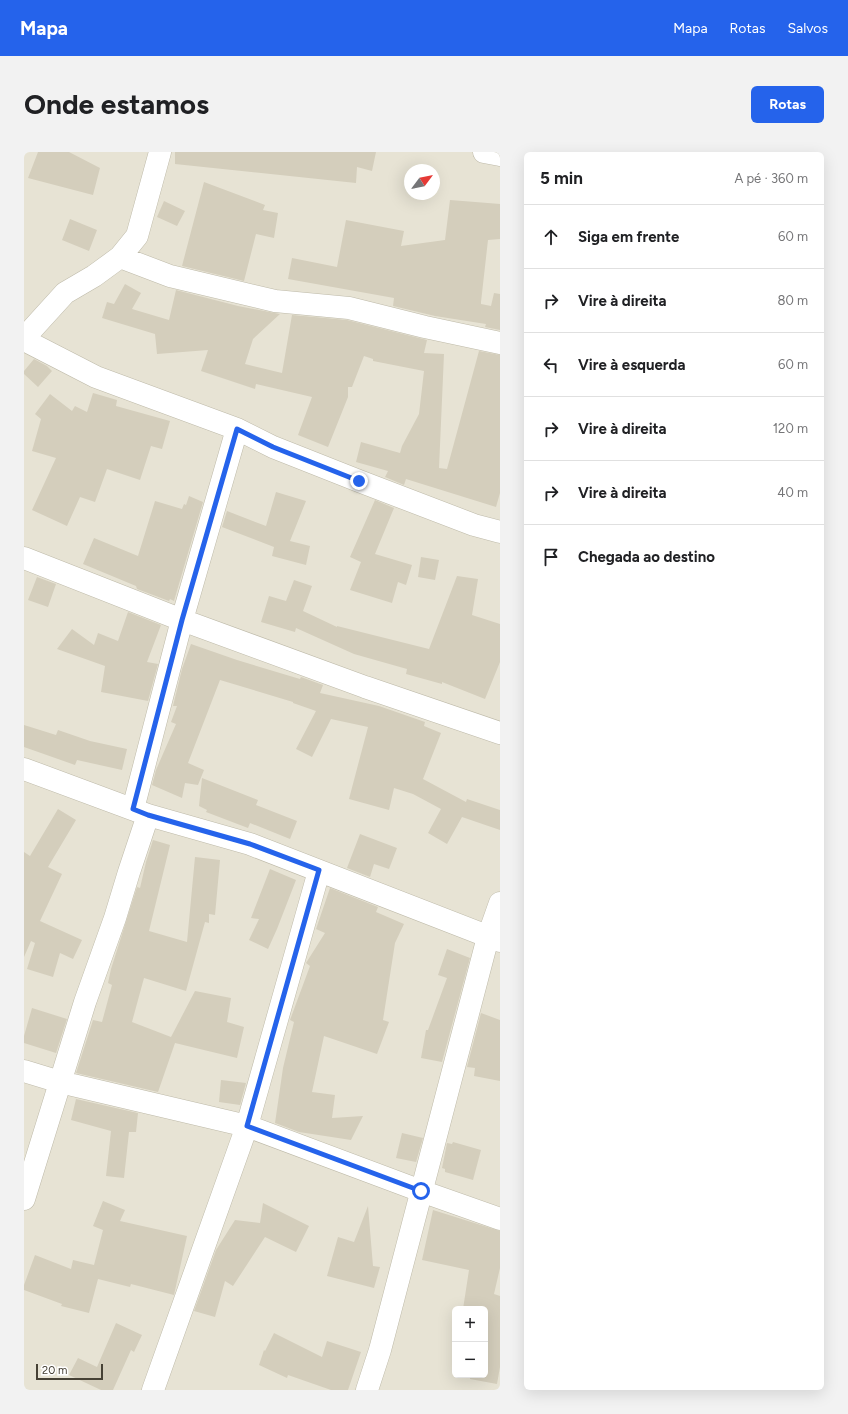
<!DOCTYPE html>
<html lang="pt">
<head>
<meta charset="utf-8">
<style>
  body { margin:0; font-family:Figtree,sans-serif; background:#f2f2f2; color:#202124 }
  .controls { position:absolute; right:12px; bottom:12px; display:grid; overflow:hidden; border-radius:6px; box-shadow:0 4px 16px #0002 }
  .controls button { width:36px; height:36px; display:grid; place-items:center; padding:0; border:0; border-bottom:1px solid #e0e0e0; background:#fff; color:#202124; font:20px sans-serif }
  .compass { position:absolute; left:380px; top:12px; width:36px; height:36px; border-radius:50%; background:#fff; box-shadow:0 4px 16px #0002; rotate:58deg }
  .scale { position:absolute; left:12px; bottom:10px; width:67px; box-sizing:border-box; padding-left:4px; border:2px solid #464135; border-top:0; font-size:11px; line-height:14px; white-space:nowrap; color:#464135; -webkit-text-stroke:3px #fff; paint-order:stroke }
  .stop { position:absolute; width:12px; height:12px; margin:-9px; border:3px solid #2563eb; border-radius:50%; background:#fff }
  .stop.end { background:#2563eb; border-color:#fff; box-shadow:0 1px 4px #0008 }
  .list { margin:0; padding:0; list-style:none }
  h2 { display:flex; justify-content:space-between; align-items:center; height:52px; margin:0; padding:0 16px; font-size:17px }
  h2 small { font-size:13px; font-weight:400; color:#757577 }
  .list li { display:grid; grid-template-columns:26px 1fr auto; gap:12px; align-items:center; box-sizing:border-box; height:64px; padding:0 16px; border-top:1px solid #e0e0e0 }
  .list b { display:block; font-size:15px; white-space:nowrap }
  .list em { font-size:13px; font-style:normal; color:#757577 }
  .icon { flex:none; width:22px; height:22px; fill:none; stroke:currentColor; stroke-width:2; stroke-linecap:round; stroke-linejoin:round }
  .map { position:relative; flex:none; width:476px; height:1238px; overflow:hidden; border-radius:6px }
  header { display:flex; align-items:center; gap:24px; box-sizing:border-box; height:56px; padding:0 20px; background:#2563eb; color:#fff }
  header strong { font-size:19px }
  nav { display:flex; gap:22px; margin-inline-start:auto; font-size:14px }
  .intro { display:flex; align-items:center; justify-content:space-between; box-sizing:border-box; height:96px; padding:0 24px }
  h1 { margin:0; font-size:28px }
  .button { padding:10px 18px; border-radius:6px; background:#2563eb; color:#fff; font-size:14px; font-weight:700 }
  main { display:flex; gap:24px; padding:0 24px }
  aside { flex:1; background:#fff; border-radius:6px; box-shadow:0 4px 16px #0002 }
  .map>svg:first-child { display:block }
  .residential { fill:#e7e3d4; fill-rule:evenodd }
  .building { fill:#d4cebc }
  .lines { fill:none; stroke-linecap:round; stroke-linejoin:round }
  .street-casing { stroke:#bebaa9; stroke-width:23 }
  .street { stroke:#fff; stroke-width:22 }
  .route { stroke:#2563eb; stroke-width:5 }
</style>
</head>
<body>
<header>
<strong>Mapa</strong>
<nav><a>Mapa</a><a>Rotas</a><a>Salvos</a></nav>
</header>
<div class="intro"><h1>Onde estamos</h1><a class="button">Rotas</a></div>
<main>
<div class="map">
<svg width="476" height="1238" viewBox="0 0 476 1238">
  <rect width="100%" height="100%" fill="#f3f1e6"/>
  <!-- residential -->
  <path class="residential" d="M0 0H476V1238H0ZM386 18H410V42H386ZM431 1157H461V1223H431Z"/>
  <!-- building -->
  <path class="building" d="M14 0H45L76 16 69 43 4 26Z
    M151 0H352L348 19 333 15 332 31 151 12Z
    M180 30 241 53 239 58 254 61 250 86 232 82 220 129 158 114Z
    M426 48 476 52V87L464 88 457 150V152L467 154 470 141 476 142V178L461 175 462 172 411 164 369 154 370 146 264 127 268 106 313 115 322 68 380 79 377 94 421 88Z
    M140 49 161 59 153 74 133 65Z
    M46 67 73 78 65 99 38 88Z
    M101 132 117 141 108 157 145 168 152 138 214 154 256 162 229 187 221 212 258 221 268 163 323 168 403 188 400 201 420 202 415 316 423 317 455 199 476 203V341L472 355 382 327 380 333 361 325 364 319 332 310 337 290 376 301 378 294 395 262 400 219 349 209V207L340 204 328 235H324V245L304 295 274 283 288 245 232 232 231 237 177 219 184 198 133 202 131 182 78 166 83 150 90 152Z
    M10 207 23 214 28 219 14 235 0 222V219Z
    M69 241 93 248 92 254 146 269 138 297 127 294 116 328 83 317 71 350 56 345 43 374 8 358 32 306 8 299 17 267 11 262 26 242 48 259 51 254 63 260Z
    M252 340 282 349 266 389 286 394 282 413 248 404 250 395 198 375 203 359 242 374Z
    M165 344 179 350 150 449 146 447 145 449 113 437 112 434 59 412 70 386 114 404 131 349 158 357 160 352 162 353Z
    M351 348 370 356 351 402 388 413 382 433 374 430 368 451 326 438 337 410 326 405Z
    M397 405 415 408 411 428 394 425Z
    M433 424 454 427 448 463 476 472V510L461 547 418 530V532L382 522 383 517 330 502 272 476 271 480 237 470 245 444 262 449 270 428 288 434 279 459 313 475V474L405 497Z
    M13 425 32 432 24 455 4 448Z
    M104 460 137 473 123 510 134 512 124 549 77 540 81 514 33 497 48 477 70 493 74 481 94 489Z
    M167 492 213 508 276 527 277 525 299 533 296 541 355 554 401 570 400 574 417 581 399 627 442 650 443 647 476 658V678L438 665 423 692 404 681 417 657 389 642 370 636 365 658 325 647 344 575 307 567 288 605 272 597 292 559 269 551V550L196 528 164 611 180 618 174 633 161 631 158 646 128 633 132 618 152 572 147 570 153 554H149L158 517Z
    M0 573 32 583 34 578 66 589 103 597 98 618 53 608 51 613 0 595Z
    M178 626 234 648 232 653 273 669 266 687 226 671 224 676 182 660 183 658 175 654Z
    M34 657 52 668 24 715 38 722 16 769 58 788 49 807 36 801 29 825 3 817 11 791 7 789 0 805V700L6 704Z
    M336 682 373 696 365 717 350 712 346 725 323 716Z
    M129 688 146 693 125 779 163 790 171 705 196 708 191 763 185 762V771L181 770 162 839 120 826 108 870 147 885 171 839 207 846 203 870 220 875 213 906 151 891 134 940 52 921 69 868 78 870 88 833 84 831 87 817 113 735 116 736 122 710Z
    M246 717 272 728 253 777 244 797 225 788 235 767 227 766Z
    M306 736 354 755 352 760 380 772 371 791 359 868 365 870 353 902 300 884 288 940 311 943 308 966 339 964 327 988 275 980 251 971 259 916 270 870 266 868 286 814 282 811 301 781 292 777Z
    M423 797 446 806 418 910 397 906 402 878H404L423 826 414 823Z
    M8 856 43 867 32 901 0 891V884Z
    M457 861 476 868V929L450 924 451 916 443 915Z
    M197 928 222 931 216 953 195 950Z
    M52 947 114 961 112 980H105L100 1026 82 1024 87 979 47 968Z
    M378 981 399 986 392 1010 372 1006Z
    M429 990 457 998 449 1028 421 1020V1017L418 1016 423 991 428 992Z
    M79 1049 101 1058 96 1069 163 1084 150 1143 107 1132 106 1135 74 1127 65 1161 37 1154 38 1152 0 1138V1133L11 1103 47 1117 49 1108 70 1113 79 1078 69 1074Z
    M239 1051 285 1074 272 1100 241 1085 209 1134 201 1129 191 1165 170 1159 192 1098 211 1068 236 1071Z
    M344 1054 349 1114 356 1115 350 1136 303 1124 314 1085 330 1090Z
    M409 1058 476 1079V1116L470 1142 476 1144V1215L473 1232 446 1227V1223H461V1157H439L445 1118 398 1108Z
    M92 1171 118 1183 110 1200 107 1198 89 1238H77L45 1223 54 1206 73 1215Z
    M250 1181 298 1205 303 1189 337 1200 324 1238H307L264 1223 263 1226 235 1213 240 1198 241 1199Z"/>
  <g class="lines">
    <!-- street casing -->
    <g class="street-casing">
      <path id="street" d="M460 0 476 3
        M96 105 146 124 251 149 325 156 401 175 476 191
        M0 186 41 141 70 124 96 105 113 84 136 0
        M0 188 72 225 213 277 249 295 335 329 450 373 476 380
        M0 406 158 468 341 535 476 581
        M0 617 124 663 226 692 476 789
        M109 657 158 468 213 277
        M0 919 36 930 223 974 397 1039 476 1067
        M0 1047 61 850 91 766 105 720 124 663
        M129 1238 223 974 295 719
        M343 1238 356 1198 464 785 476 751"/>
    </g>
    <!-- street -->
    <use href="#street" class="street"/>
  </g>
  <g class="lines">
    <!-- route -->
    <path class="route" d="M335 329 249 295 213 277 158 468 109 657 124 663 226 692 295 718 223 974 397 1039"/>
  </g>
</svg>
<div class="controls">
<button>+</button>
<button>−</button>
</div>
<svg class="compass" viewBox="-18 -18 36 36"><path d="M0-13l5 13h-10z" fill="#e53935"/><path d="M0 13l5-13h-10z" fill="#757577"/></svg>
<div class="scale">20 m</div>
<div class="stop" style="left:397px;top:1039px"></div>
<div class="stop end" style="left:335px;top:329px"></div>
</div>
<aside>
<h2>5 min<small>A pé · 360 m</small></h2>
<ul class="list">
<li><svg class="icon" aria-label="ahead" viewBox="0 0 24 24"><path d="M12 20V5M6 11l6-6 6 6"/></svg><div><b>Siga em frente</b></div><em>60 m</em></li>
<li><svg class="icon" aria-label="right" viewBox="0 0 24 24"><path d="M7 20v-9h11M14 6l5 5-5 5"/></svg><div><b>Vire à direita</b></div><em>80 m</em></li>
<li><svg class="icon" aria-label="left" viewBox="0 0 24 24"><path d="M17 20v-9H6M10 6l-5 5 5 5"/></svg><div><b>Vire à esquerda</b></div><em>60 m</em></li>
<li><svg class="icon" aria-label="right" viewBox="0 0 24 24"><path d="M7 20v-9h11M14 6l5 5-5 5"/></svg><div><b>Vire à direita</b></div><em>120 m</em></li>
<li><svg class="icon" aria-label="right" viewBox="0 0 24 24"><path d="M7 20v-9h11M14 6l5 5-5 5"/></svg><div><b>Vire à direita</b></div><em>40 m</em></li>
<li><svg class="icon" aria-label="arrive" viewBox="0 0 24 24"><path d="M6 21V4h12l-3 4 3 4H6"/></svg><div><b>Chegada ao destino</b></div></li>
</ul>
</aside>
</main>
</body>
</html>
